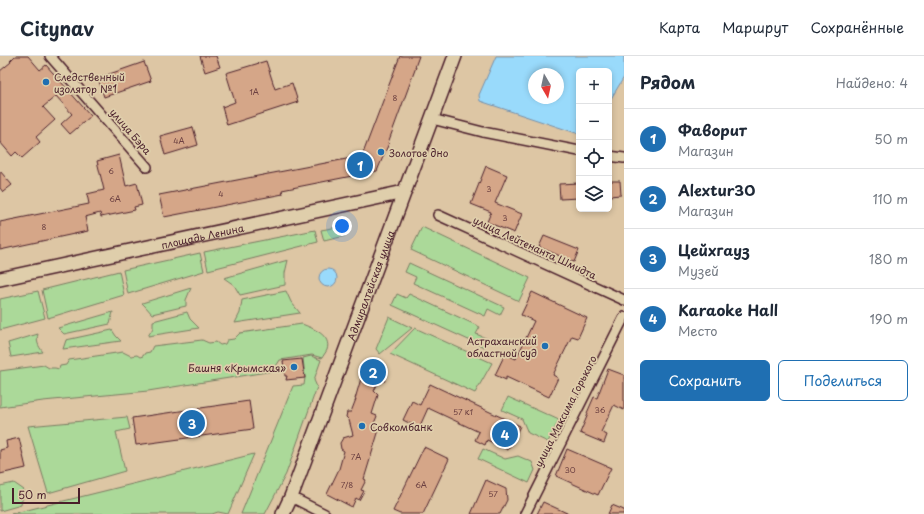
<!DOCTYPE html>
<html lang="ru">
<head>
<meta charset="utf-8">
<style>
  body { margin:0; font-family:"Playpen Sans",sans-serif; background:#f2f2f3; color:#1f2937 }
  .controls { position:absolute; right:12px; top:12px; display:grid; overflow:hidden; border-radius:6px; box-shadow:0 2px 6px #0003 }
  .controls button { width:36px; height:36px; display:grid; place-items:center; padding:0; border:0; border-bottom:1px solid #e0e1e3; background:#fff; color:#1f2937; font:20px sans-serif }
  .compass { position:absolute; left:528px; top:12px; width:36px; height:36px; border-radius:50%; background:#fff; box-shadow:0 2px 6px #0003; rotate:171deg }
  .scale { position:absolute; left:12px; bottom:10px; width:68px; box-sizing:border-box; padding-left:4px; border:2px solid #4a1f2b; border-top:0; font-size:11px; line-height:14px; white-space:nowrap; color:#4a1f2b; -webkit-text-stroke:3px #dfceab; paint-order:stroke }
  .you { position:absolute; left:342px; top:170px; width:14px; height:14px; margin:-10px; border:3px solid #fff; border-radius:50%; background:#1a73e8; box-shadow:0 0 0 6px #1a73e833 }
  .badge { display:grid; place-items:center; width:26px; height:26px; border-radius:50%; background:#1f6fb2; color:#fff; font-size:13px; font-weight:700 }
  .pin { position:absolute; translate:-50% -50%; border:2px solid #fff; box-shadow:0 1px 4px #0006 }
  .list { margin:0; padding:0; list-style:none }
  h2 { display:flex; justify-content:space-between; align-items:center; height:52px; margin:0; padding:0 16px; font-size:17px }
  h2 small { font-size:13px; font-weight:400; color:#747a83 }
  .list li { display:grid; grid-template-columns:26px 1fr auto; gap:12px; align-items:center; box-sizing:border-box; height:60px; padding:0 16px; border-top:1px solid #e0e1e3 }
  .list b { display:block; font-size:15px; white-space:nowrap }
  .list p { margin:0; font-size:13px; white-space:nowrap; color:#747a83 }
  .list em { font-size:13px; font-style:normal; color:#747a83 }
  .actions { display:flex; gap:8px; padding:12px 16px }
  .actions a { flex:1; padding:9px 0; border:1px solid #1f6fb2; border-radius:6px; text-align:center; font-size:14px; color:#1f6fb2 }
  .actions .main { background:#1f6fb2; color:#fff }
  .icon { flex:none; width:22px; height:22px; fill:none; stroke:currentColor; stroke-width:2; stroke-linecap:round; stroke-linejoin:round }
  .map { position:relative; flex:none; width:624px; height:458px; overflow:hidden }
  header { display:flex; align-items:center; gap:24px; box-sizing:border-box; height:56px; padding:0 20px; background:#fff; border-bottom:1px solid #e0e1e3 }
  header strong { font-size:19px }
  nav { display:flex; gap:22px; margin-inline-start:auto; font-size:14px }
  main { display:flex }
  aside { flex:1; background:#fff }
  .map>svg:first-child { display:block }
  .green { fill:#abd999; stroke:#7a7c62 }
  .water { fill:#99dafb; stroke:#798fa8; fill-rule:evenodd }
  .building { fill:#d5a688; stroke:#4a1f2b }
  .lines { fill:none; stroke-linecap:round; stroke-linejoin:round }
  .minor-casing { stroke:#4a1f2b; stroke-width:12 }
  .secondary-casing { stroke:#4a1f2b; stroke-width:16 }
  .minor { stroke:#dfceab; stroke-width:9 }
  .secondary { stroke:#dfceab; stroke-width:13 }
  .poi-dot { fill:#1f6fb2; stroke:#dfceab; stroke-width:1.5 }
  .labels { text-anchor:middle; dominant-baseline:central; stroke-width:3.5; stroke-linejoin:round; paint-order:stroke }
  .number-label { font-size:8px; fill:#6d4142 }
  .poi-label { font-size:10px; fill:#4a1f2b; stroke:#dfceab; text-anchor:start }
  .street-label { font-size:10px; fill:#4a1f2b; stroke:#dfceab }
</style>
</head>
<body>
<header>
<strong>Citynav</strong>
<nav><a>Карта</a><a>Маршрут</a><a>Сохранённые</a></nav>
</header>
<main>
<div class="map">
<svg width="624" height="458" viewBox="0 0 624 458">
  <rect width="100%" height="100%" fill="#ddc6a4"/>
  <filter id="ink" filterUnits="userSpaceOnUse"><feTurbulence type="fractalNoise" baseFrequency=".025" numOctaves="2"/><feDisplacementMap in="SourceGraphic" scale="8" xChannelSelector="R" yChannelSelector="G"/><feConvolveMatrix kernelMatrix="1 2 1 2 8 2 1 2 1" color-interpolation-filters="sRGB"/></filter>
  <g filter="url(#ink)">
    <!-- green -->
    <path class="green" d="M338 171 345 177V180L324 185 321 174Z
      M422 171 530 222 519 245 411 194Z
      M315 174 318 186 208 214 204 196Z
      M200 197 204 215 128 238 123 214Z
      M288 204 285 217V229L240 239 234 229 224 222Z
      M409 207 504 251 500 259 488 253 485 260 413 227 416 221 405 216Z
      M119 215 124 239 48 262 42 234Z
      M191 232 186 244V250L152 258 145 250 142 247Z
      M38 235 45 262 0 274V243Z
      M286 235 291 246 300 257 235 267 240 257 242 244Z
      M397 238 406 242 409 238 480 271 476 278 488 283 484 291 392 249Z
      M113 256 110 268 64 278 58 272Z
      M187 256 190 263 199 272 148 280 153 272V265Z
      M389 261 412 272 380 298 376 293Z
      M302 268C312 272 332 279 327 294 326 296 323 300 322 302L312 299 280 304 273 315 148 335 43 345 0 351V315L44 309 49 312H55L59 313 60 310 66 309 69 304 123 296 131 300 137 299 140 301 143 300 145 297 150 296 153 290 202 284 209 287 216 286 220 289 225 288 227 284 234 283 240 277Z
      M415 272 492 307 475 337 390 298Z
      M112 274 116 280 121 285 63 293 66 284Z
      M38 278C36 285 38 290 43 296L11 301 8 287Z
      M311 300 321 304 314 324 317 331 286 418 265 458H241L293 330 304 329 305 322 303 302Z
      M508 341 559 364 548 386 528 377 522 363 502 354Z
      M127 361 130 373 116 376 125 415 48 437 28 370Z
      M483 393 505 403 518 400 532 406 535 414 529 427 478 403Z
      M254 398 228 458 218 456 212 458H11Z
      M14 427 24 434 21 449 0 455V430Z"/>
    <!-- water -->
    <path class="water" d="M496 0H624V21L609 46V15H579V78L480 45 479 39ZM534 18H558V42H534Z
      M319 222a9 9 0 1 1 18 0a9 9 0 1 1-18 0Z"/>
    <!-- building -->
    <path class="building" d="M15 0H28L40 14 46 9 91 60 70 78 61 68 72 58 56 40 43 51 55 64 36 81 40 86 22 102 16 96 12 100 0 86V15L11 6 10 5Z
      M200 0H216L220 11 205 16Z
      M400 0H419L415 11H416L388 87H389L377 115 282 134 283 138 164 161 159 139 362 100Z
      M266 5 275 33 292 27 298 46 227 69 222 51 235 46 226 17Z
      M144 6 151 25 104 41 98 22Z
      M193 71 198 89 165 99 160 80Z
      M119 99 126 130 137 127 142 149 134 151 135 154 101 161 100 157 85 161 88 175 0 194V166L89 148 87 138 104 134 97 105Z
      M486 110 507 119 495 147 522 158 514 177 487 166 491 156 471 148Z
      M0 115 12 129 3 136 0 132Z
      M609 125H620L621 139 609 140Z
      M579 127V142L560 143 559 128Z
      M544 180 579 194 574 206 539 191Z
      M532 236 587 262 578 282 572 280 553 319 558 322 549 341 506 321V324L495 319 505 298 516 303 534 265 521 259Z
      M302 303 305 322 286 324 287 320H285L283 305Z
      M380 312 385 325H379L374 335 378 339 372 358 377 360 373 370 378 377 364 423 366 424 361 434 364 435 359 444 356 442 352 451 327 438 339 413 344 395 341 393 340 387 343 382 353 379 349 364 346 361 347 356H351L356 343H355L362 319Z
      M608 313 624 319V354L614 349 601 376 607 379 604 387 580 377 588 358 587 357 594 341 597 342Z
      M430 328 520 370 508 394 487 384 485 389 475 384 479 376 428 352 419 372 403 364 412 345 420 349Z
      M249 345 253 373 136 389 132 362Z
      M19 382 26 412 0 418V394L7 392 6 385Z
      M424 391 449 403 423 458H400L393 455Z
      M567 393 611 412 598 439 556 420Z
      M486 424 506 433 507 444 500 458H471Z
      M543 446 569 458H537Z
      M612 449 624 454V458H608Z"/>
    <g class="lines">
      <!-- minor casing -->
      <g class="minor-casing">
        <path id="minor" d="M50 0 147 111
          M432 63 483 76 579 95
          M609 100 624 102
          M438 159 624 244
          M291 441 325 458
          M525 458 624 261"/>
      </g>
      <!-- secondary casing -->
      <g class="secondary-casing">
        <g id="secondary">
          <path id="s1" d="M0 223 404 136"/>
          <path id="s2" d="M283 458 291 441 455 0"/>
        </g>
      </g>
      <!-- minor -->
      <use href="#minor" class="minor"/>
      <!-- secondary -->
      <use href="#secondary" class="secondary"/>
    </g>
  </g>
  <!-- markers -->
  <g class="poi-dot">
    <circle cx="46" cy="26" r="4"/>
    <circle cx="381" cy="96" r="4"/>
    <circle cx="545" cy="290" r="4"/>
    <circle cx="294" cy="311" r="4"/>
    <circle cx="362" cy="370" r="4"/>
  </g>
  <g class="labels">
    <!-- number labels -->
    <g class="number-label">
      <text x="254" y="36">1А</text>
      <text x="395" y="42">8</text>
      <text x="179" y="85">4А</text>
      <text x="111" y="115">6</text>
      <text x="489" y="133">3</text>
      <text x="221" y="138">4</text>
      <text x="115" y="143">6А</text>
      <text x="505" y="162">3</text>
      <text x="44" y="171">8</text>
      <text x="600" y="354">36</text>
      <text x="463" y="356">57 к1</text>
      <text x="356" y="401">7А</text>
      <text x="570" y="414">30</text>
      <text x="347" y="429">7/8</text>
      <text x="421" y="429">6А</text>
      <text x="493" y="438">57</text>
    </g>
    <!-- poi labels -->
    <g class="poi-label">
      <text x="54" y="20">Следственный<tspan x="54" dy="12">изолятор №1</tspan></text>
      <text x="389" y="96">Золотое дно</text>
      <text x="537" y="284" text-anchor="end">Астраханский<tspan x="537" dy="12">областной суд</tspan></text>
      <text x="286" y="311" text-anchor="end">Башня «Крымская»</text>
      <text x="370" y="370">Совкомбанк</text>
    </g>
    <!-- street labels -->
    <g class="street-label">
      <text transform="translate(131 75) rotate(49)">улица Бэра</text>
      <text stroke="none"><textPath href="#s1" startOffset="207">площадь Ленина</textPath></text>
      <text transform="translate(535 191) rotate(25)">улица Лейтенанта Шмидта</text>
      <text stroke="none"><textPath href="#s2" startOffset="245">Адмиралтейская улица</textPath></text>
      <text transform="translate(565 355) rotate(-63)">улица Максима Горького</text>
    </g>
  </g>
</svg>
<div class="controls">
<button>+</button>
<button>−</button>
<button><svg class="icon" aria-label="locate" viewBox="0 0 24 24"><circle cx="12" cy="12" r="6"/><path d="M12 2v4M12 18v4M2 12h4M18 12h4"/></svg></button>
<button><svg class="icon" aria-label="layers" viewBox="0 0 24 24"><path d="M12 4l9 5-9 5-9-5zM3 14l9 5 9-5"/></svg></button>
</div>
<svg class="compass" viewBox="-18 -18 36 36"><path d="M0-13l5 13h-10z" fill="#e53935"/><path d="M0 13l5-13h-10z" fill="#747a83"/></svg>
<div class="scale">50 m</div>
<div class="you"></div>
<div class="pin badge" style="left:360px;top:109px">1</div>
<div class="pin badge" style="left:373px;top:316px">2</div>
<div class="pin badge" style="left:192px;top:367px">3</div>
<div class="pin badge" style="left:505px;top:378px">4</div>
</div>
<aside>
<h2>Рядом<small>Найдено: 4</small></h2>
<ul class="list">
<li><span class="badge">1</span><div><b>Фаворит</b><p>Магазин</p></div><em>50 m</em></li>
<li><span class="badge">2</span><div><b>Alextur30</b><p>Магазин</p></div><em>110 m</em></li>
<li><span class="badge">3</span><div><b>Цейхгауз</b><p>Музей</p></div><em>180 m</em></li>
<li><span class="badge">4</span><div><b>Karaoke Hall</b><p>Место</p></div><em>190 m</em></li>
</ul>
<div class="actions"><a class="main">Сохранить</a><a>Поделиться</a></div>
</aside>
</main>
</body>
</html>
